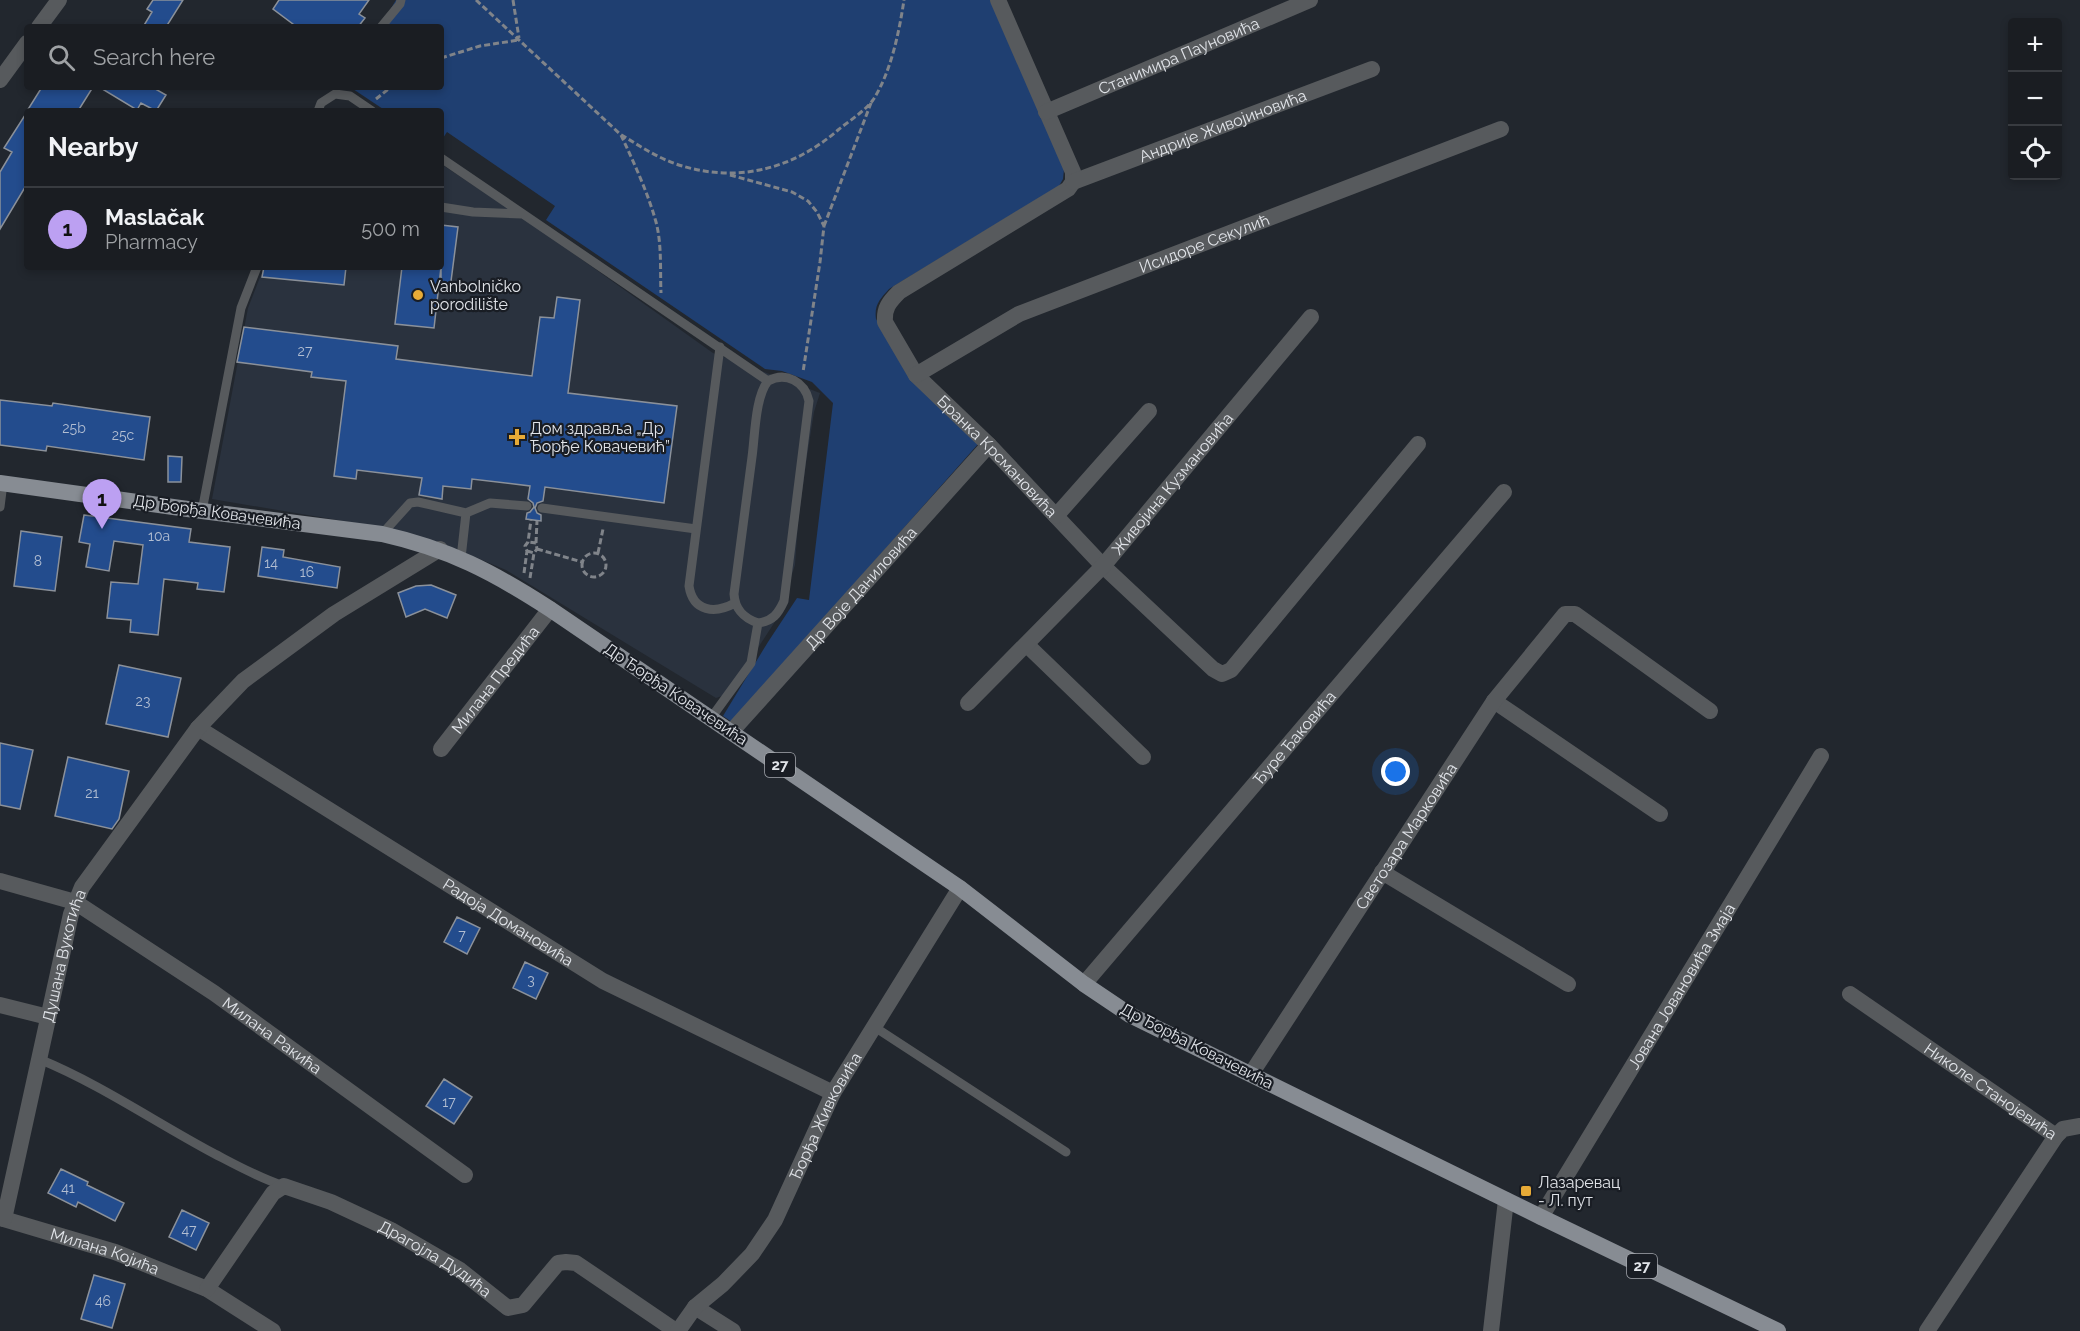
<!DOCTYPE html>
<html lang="en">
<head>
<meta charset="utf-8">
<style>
  body { margin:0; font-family:Raleway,sans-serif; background:#23262a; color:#f1f3f6 }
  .controls { position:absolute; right:18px; top:18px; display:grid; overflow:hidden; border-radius:6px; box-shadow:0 3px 9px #0003 }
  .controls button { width:54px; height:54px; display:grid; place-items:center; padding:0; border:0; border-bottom:2px solid #383b40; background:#1a1d22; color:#f1f3f6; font:30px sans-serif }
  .you { position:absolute; left:1396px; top:772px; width:21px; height:21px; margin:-15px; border:4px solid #fff; border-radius:50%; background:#1a73e8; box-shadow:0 0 0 9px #1a73e833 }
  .badge { display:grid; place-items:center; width:39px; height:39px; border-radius:50%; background:#bca0f2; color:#111; font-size:20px; font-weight:700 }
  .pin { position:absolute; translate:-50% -50px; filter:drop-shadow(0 2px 3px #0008) }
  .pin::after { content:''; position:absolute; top:32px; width:21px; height:18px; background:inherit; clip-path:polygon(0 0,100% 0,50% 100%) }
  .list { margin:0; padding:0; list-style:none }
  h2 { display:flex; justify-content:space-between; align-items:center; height:78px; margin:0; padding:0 24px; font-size:26px }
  h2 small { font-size:20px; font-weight:400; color:#9fa2a5 }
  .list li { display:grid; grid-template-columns:39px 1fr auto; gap:18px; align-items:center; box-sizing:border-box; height:84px; padding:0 24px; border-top:2px solid #383b40 }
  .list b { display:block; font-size:22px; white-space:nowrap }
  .list p { margin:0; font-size:20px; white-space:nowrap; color:#9fa2a5 }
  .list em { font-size:20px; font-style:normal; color:#9fa2a5 }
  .icon { flex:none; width:33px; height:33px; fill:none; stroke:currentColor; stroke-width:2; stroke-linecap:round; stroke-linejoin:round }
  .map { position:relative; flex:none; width:2080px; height:1331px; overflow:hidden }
  .search { position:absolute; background:#1a1d22; box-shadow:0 3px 9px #0003; left:24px; top:24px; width:420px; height:66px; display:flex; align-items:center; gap:15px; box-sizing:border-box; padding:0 21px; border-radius:6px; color:#9fa2a5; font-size:22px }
  .panel { position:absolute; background:#1a1d22; box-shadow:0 3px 9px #0003; left:24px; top:108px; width:420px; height:162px; border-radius:6px }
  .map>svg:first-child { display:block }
  .built { fill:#2a323e }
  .green { fill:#1f3f71 }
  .building { fill:#234c8d; stroke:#8b919a; stroke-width:1.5 }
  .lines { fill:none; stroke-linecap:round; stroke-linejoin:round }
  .path { stroke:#80848a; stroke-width:3; stroke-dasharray:6 3; stroke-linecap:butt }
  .service { stroke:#575a5d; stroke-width:9 }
  .minor { stroke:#575a5d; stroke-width:16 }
  .tertiary { stroke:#575a5d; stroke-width:16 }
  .primary { stroke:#878c93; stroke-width:16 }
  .poi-dot { fill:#e8ab37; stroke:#191d24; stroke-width:2 }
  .labels { text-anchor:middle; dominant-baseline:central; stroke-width:4.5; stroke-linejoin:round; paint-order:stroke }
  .number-label { font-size:14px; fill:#b2bed2 }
  .shield { fill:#191d24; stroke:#a5a8ae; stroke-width:1.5 }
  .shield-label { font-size:15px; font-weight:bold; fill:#e1e4e9 }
  .street-label { font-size:16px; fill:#e1e4e9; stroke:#191d24 }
  .poi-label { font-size:16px; fill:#e1e4e9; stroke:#191d24; text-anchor:start }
</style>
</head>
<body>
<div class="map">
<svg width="2080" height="1331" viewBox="0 0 2080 1331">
  <rect width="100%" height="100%" fill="#22272e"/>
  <!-- built -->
  <path class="built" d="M441 164 525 219 713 353 820 393 814 412 806 463 798 523 795 565 778 617 728 694 716 698 506 570 444 544 385 528 212 499 248 308 264 267H441Z"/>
  <!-- green -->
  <path class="green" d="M396 0H990L1064 169 1063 179 1059 186 889 289C880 299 874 305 876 319L906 373 979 443 732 722 723 716 768 642 797 598 809 600 833 403 812 382 782 371 765 369 546 220 555 206 447 132 441 141V111H386L350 87H441V27H380Z"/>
  <!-- building -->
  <path class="building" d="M153 0H183L166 27H143L152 12 147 9Z
    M279 0H369L359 14 365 18 358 27H297L273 9Z
    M42 87H93L78 111H27Z
    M99 87H152L166 95 156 111 141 103 137 110Z
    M27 112V184L0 229V172L12 152 4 148Z
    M441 225 458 227 450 289 441 288Z
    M264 267H346L344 285 262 277Z
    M402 267H441L434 328 395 324Z
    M557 297 580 300 568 393 677 406 664 503 545 487 543 501 537 503 535 508 537 513 541 515V521L526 519 527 513 530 512 534 507 533 503 528 499 530 486 472 479 471 489 443 486 442 499 419 495 422 478 357 470 356 479 334 476 346 381 311 377 312 372 237 362 244 327 398 346 396 359 532 376 540 317 554 318Z
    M0 400 52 406 53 403 150 417 144 460 47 446 46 451 0 445Z
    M168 456 182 457 181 482H168Z
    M84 515 191 529 189 542 230 547 224 592 197 589 198 583 164 579 158 635 130 632 131 620 107 618 111 582 138 584 143 545 114 541 109 571 86 567 90 544 79 542Z
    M21 531 62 537 55 591 14 586Z
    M262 547 284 550 283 557 340 567 337 588 258 576Z
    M431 585 456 595 447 618 425 609 406 617 398 593 416 586Z
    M119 665 181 678 168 737 106 724Z
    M0 743 33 750 20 809 0 805Z
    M68 757 129 771 119 819 112 829 55 816Z
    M457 917 480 928 467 954 444 942Z
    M525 962 548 973 536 999 513 988Z
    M444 1079 472 1097 454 1124 426 1106Z
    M61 1169 88 1182 87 1185 124 1203 115 1221 78 1202 76 1207 48 1193Z
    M182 1210 209 1223 196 1250 169 1237Z
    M94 1275 125 1284 112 1328 81 1319Z"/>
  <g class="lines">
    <!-- path -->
    <path class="path" d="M476 0 620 134C638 145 656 157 676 164 735 184 792 170 838 130 849 121 865 111 873 100 891 72 899 33 904 0
      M513 0 519 38
      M441 58 480 46 519 40
      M376 99 391 87
      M621 135C634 163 648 193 656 222 662 245 660 270 661 293
      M730 175 792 192 808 201 817 212 824 226 820 262 803 372
      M824 226 871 103
      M536 543 537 521
      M537 549 582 562
      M527 551 534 553 537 549 536 543 528 542
      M582 565a12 12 0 1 1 24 0a12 12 0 1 1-24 0Z
      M598 553 603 529
      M524 573 527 551 525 546 528 542 531 520
      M530 578 534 553"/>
    <!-- service -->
    <path class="service" d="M381 27 400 4 401 0
      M318 111 321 103 335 94 350 96 372 111
      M441 158 768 381C786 371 805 382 809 401L784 601C778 614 773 621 758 623L751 663 711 718
      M441 207 473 212 522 214
      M720 347 689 586C693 612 715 614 735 603
      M0 507 3 483
      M542 508 696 529
      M202 511 241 308 257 267
      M382 534 410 503 418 502 466 513 490 503 527 506
      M461 558 466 513
      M758 623C744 618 735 610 734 594 740 549 746 503 752 457 755 436 755 397 768 381
      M873 1026 1066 1152
      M39 1059C100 1084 155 1122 213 1153 236 1165 259 1178 284 1186"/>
    <!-- minor -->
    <g class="minor">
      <path id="s1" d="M998 0 1073 172V182L1068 189 899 292C889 302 884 308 885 322L916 375 989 445 1103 566 1213 669 1222 674 1231 670 1418 444"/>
      <path id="s2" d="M1046 112 1310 0"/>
      <path id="s3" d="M1073 182 1372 69"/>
      <path id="s4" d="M916 375 1019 314 1501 129"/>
      <path d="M1056 516 1149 411"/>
      <path d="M1027 645 1143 757"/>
      <path d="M1494 701 1660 814"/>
      <path id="s5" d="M968 703 1103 566 1311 317"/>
      <path id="s6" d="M198 728 603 981 833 1093"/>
      <path id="s7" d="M731 732 989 445"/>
      <path id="s8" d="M441 749 550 609"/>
      <path d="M1382 872 1568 984"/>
      <path id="s9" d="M0 881 75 902 214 993 465 1175"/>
      <path id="s10" d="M1084 984 1504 492"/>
      <path id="s11" d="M1850 994 2056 1136 1927 1331"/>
      <path d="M0 1005 48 1017"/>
      <path id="s12" d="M1251 1074 1494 701 1565 614H1575L1710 711"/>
      <path d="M2056 1136 2063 1129 2080 1126"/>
      <path id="s13" d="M1541 1217 1821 756"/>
      <path id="s14" d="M0 1218 115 1252 207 1289 273 1331"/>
      <path id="s15" d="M4 1219 71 914 82 887 198 728 243 681 334 614 440 549"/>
      <path id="s16" d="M207 1289 273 1193 284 1186 331 1202 391 1230 460 1270 508 1308 523 1305 558 1263 566 1262 576 1263 676 1331"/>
      <path d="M695 1307 733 1331"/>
      <path id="s17" d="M678 1331 695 1307 723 1284 752 1254 775 1220 833 1093 960 888"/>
    </g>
    <!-- tertiary -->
    <path class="tertiary" d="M39 27 59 0
      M0 80 27 43
      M1491 1331 1506 1200"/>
    <!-- primary -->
    <path class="primary" d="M0 483 202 511 382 534C449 549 493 572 550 609L960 888 1084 984 1130 1015 1541 1217 1778 1331"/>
  </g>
  <!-- markers -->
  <g class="poi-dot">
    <circle cx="418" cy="295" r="6"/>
    <path d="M514 428h6v6h6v6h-6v6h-6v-6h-6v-6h6z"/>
    <rect x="1520" y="1185" width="12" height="12" rx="3"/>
  </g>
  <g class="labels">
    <!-- number labels -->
    <g class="number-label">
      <text x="305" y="351">27</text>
      <text x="74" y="428">25b</text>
      <text x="123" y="435">25c</text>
      <text x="159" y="536">10a</text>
      <text x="38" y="561">8</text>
      <text x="271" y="563">14</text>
      <text x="307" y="572">16</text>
      <text x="143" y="701">23</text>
      <text x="92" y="793">21</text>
      <text x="462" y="935">7</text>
      <text x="531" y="980">3</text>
      <text x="449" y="1102">17</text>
      <text x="68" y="1188">41</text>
      <text x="189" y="1230">47</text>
      <text x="103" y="1301">46</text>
    </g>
    <!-- shield labels -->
    <g class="shield">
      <rect x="765" y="753" width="30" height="24" rx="4.5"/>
      <rect x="1627" y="1254" width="30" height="24" rx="4.5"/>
    </g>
    <g class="shield-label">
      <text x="780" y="765">27</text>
      <text x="1642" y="1266">27</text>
    </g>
    <!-- street labels -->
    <g class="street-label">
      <text stroke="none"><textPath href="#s2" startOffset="144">Станимира Пауновића</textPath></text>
      <text stroke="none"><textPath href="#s3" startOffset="160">Андрије Живојиновића</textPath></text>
      <text stroke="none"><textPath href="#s4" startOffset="318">Исидоре Секулић</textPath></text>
      <text stroke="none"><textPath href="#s1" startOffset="615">Бранка Крсмановића</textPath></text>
      <text stroke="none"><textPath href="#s5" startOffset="300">Живојина Кузмановића</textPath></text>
      <text transform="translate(217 512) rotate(8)">Др Ђорђа Ковачевића</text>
      <text stroke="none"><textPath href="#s7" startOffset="194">Др Воје Даниловића</textPath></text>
      <text stroke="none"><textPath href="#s8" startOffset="88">Милана Предића</textPath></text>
      <text transform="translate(676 694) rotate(34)">Др Ђорђа Ковачевића</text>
      <text stroke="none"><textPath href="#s10" startOffset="324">Ђуре Ђаковића</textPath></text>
      <text stroke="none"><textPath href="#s12" startOffset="284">Светозара Марковића</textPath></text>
      <text stroke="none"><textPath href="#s6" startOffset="366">Радоја Домановића</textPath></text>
      <text stroke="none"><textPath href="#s15" startOffset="270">Душана Вукотића</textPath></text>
      <text stroke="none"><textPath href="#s13" startOffset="270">Јована Јовановића Змаја</textPath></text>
      <text stroke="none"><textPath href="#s9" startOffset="316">Милана Ракића</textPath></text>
      <text transform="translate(1197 1046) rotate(27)">Др Ђорђа Ковачевића</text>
      <text stroke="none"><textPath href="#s11" startOffset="171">Николе Станојевића</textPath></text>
      <text stroke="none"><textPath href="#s17" startOffset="264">Ђорђа Живковића</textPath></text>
      <text stroke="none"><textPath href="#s14" startOffset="110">Милана Којића</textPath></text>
      <text stroke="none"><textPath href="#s16" startOffset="298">Драгојла Дудића</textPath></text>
    </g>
    <!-- poi labels -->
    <g class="poi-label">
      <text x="430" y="286">Vanbolničko<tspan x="430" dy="18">porodilište</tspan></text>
      <text x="530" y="428">Дом здравља „Др<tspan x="530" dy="18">Ђорђе Ковачевић”</tspan></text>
      <text x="1538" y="1182">Лазаревац<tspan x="1538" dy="18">- Л. пут</tspan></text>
    </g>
  </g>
</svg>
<div class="controls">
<button>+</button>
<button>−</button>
<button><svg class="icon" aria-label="locate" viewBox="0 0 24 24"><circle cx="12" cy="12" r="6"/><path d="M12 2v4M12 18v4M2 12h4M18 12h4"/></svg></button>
</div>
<div class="you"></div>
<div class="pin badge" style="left:102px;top:529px">1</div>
<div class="search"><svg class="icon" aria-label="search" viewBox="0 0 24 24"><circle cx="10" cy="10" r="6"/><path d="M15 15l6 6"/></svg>Search here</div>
<section class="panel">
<h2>Nearby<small></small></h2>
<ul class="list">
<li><span class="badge">1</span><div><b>Maslačak</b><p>Pharmacy</p></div><em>500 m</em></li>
</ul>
</section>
</div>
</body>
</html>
